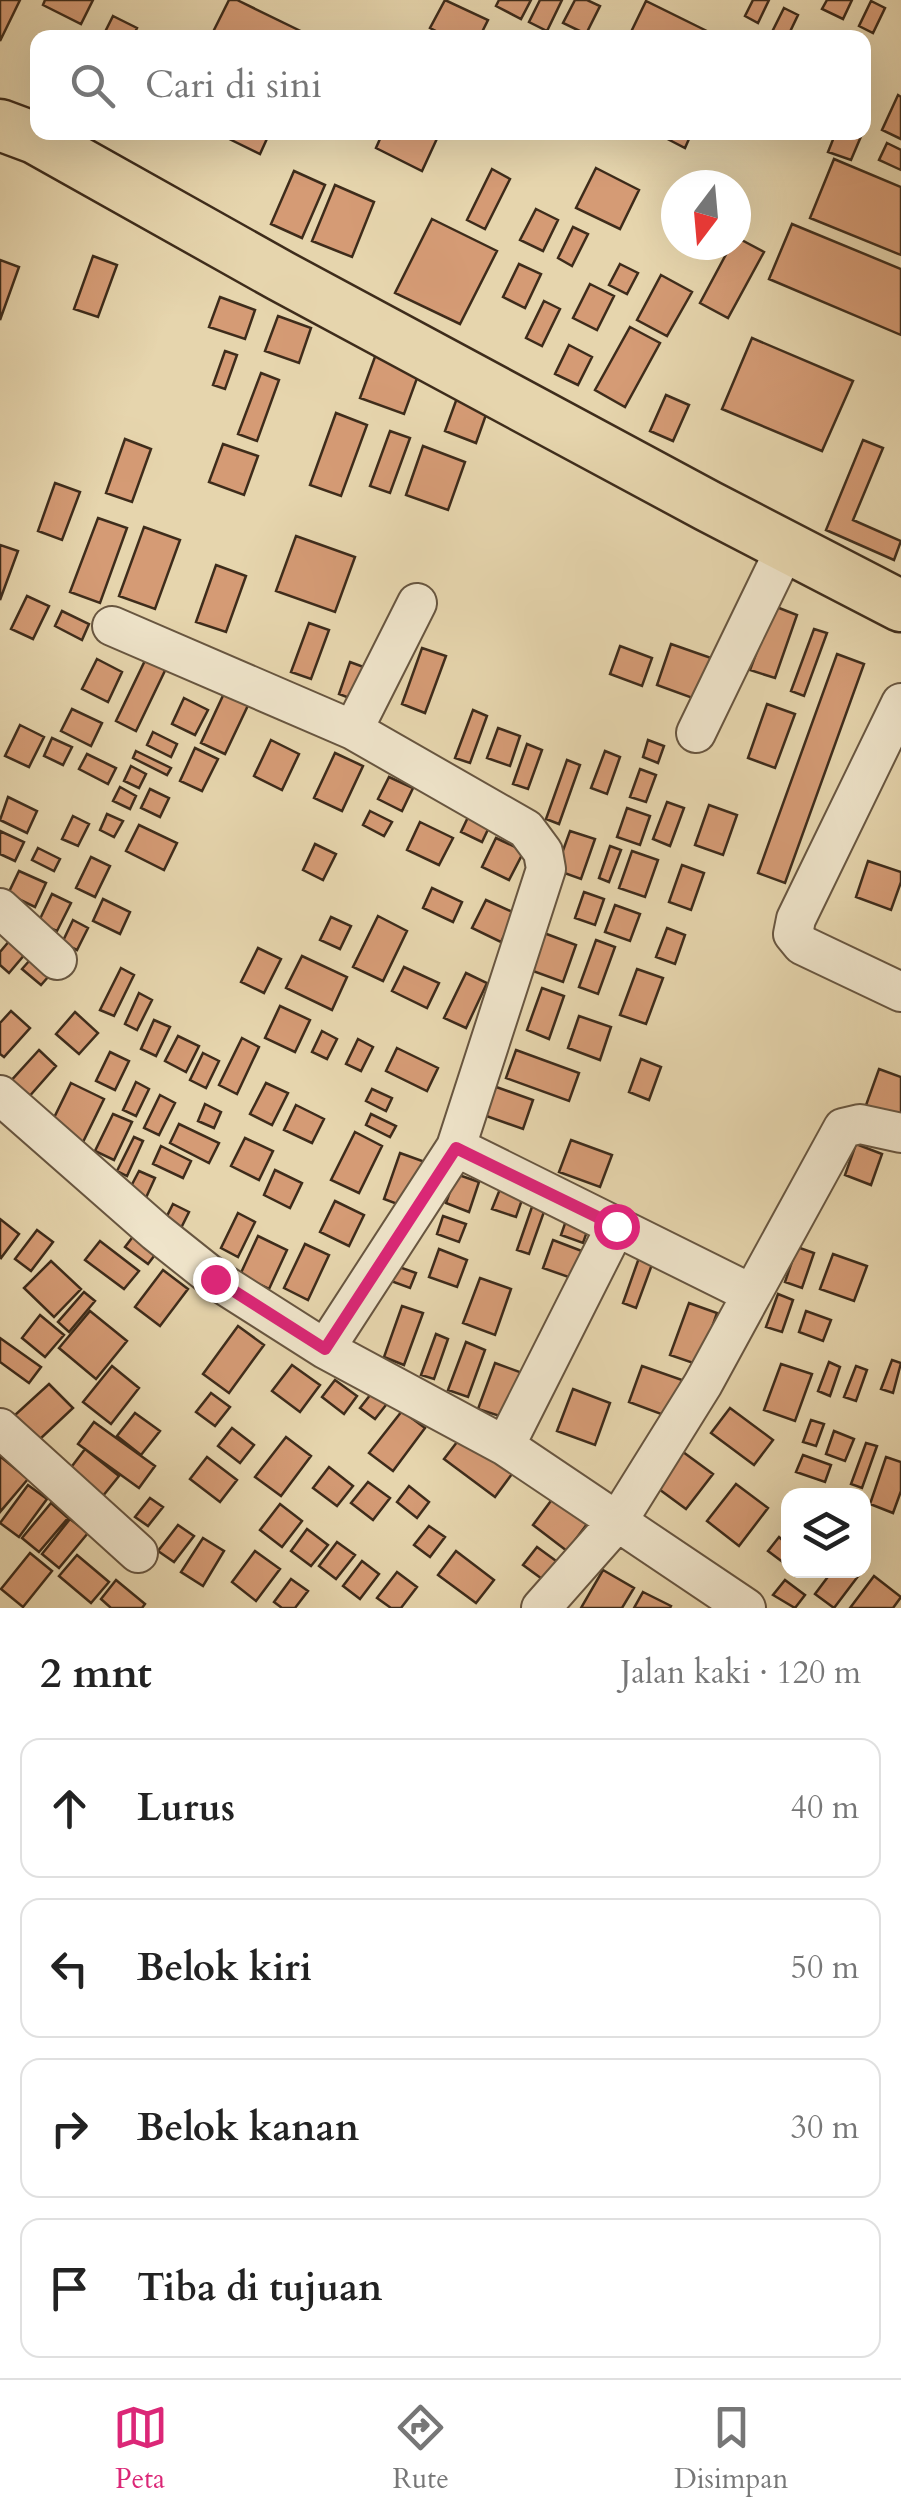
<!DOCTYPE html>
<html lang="id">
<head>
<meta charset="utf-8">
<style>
  body { margin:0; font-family:Cardo,serif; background:#f6f6f6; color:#222 }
  .controls { position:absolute; right:30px; bottom:30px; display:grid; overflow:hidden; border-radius:20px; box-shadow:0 10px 40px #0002 }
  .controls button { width:90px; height:90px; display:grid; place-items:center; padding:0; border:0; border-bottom:2px solid #e0e0e0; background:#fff; color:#222; font:50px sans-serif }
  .compass { position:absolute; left:661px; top:170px; width:90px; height:90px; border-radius:50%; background:#fff; box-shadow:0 10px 40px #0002; rotate:196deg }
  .stop { position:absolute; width:30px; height:30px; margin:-22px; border:8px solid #db2777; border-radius:50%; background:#fff }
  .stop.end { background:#db2777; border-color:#fff; box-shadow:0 2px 10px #0008 }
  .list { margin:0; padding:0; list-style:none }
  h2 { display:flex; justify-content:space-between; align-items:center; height:130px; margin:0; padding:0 40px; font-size:42px }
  h2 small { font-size:32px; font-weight:400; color:#767676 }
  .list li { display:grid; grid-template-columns:65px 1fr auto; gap:30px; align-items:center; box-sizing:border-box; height:140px; margin:0 20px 20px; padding:0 20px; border:2px solid #e0e0e0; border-radius:20px }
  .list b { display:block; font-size:38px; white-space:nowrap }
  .list em { font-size:32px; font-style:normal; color:#767676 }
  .icon { flex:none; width:55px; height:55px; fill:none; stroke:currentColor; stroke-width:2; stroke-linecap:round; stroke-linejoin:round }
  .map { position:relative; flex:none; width:901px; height:1608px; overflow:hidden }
  .search { position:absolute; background:#fff; box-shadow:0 10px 40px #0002; left:30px; right:30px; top:30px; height:110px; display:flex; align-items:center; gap:25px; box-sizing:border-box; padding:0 35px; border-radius:20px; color:#767676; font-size:38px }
  .sheet { height:770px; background:#fff }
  nav { display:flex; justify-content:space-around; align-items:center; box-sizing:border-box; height:140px; border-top:2px solid #e0e0e0; background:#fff; font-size:28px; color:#767676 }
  nav a { display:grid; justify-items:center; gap:5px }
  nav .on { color:#db2777 }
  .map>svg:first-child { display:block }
  .building { fill:#d59b75; stroke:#3e2c1b; stroke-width:2.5 }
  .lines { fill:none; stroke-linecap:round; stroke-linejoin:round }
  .minor-casing { stroke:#685640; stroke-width:42 }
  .major-casing { stroke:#3e2c1b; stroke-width:55 }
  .minor { stroke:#efe4ca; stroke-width:38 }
  .major { stroke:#e6d5ad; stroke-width:50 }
  .route { stroke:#db2777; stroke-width:12 }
</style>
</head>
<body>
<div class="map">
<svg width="901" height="1608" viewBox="0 0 901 1608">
  <rect width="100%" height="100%" fill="#e6d5ad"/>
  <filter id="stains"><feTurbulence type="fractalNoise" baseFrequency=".002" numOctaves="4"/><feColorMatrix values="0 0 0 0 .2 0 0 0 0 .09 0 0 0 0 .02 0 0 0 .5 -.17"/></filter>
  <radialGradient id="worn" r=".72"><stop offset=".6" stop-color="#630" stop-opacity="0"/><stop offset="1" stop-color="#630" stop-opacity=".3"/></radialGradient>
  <!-- building -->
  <path class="building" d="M0 0H20L0 41Z
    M45 0H93L81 24 43 5Z
    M229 0H237L315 38H210Z
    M445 0 488 20 479 38H450L430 28Z
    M499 0H531L521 19 496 6Z
    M540 0H562L547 31 529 22Z
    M575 0H587L600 6 586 34 563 23Z
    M753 0H769L758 23 745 16Z
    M827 0H852L843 19 822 9Z
    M646 1 717 36 641 38 631 32Z
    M871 1 885 8 873 33 859 26Z
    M784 8 798 15 787 38H769Z
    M113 16 137 28 132 38H102Z
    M898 95 901 97V139L882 130Z
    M215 132H270L260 154Z
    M383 132H440L422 171 376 148Z
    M654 132H692L685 148Z
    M836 132 862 134 851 160 828 152Z
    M887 143 901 150V170L879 160Z
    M834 159 901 187V255L810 218Z
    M596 168 639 190 620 229 576 208Z
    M492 169 510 179 485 229 467 220Z
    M294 171 325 185 302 238 271 224Z
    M335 185 374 202 352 257 312 241Z
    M536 209 558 220 543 251 520 240Z
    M432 219 497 251 460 324 395 293Z
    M792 224 901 269V335L769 279Z
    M573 227 588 234 572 266 558 258Z
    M736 237 764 252 728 318 700 303 731 245H736Z
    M93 256 117 265 98 317 74 309Z
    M0 260 19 267 0 320Z
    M519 264 541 274 525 308 503 297Z
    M620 264 638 273 627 294 609 285Z
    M661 275 692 292 667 336 637 320Z
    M590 284 614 296 597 330 573 318Z
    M220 297 255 310 245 339 209 327Z
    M544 301 560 309 542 346 526 338Z
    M278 316 311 328 299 363 265 351Z
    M630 327 660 343 625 407 595 390Z
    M752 338 853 381 822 451 722 409Z
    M569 345 592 357 578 385 555 374Z
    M225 351 237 355 225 389 213 385Z
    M376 354 420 370 404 414 360 398Z
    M261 373 279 380 257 441 238 434Z
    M666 395 689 405 673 441 650 431Z
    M457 398 488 409 476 443 445 431Z
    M336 413 367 425 341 496 310 485Z
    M390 431 410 438 390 493 370 486Z
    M125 439 151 449 132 502 106 493Z
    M863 440 883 448 853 520 901 541 894 560 826 530Z
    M223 444 258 456 244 495 209 482Z
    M423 446 465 462 448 510 406 495Z
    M55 483 80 492 62 540 38 531Z
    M98 518 127 528 100 603 70 592Z
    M144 527 180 540 155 609 119 596Z
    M296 536 355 557 335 612 276 591Z
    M0 545 18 551 0 600Z
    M216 565 246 576 226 632 196 622Z
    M27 596 49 606 33 639 11 629Z
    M774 606 797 615 775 678 750 670Z
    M62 611 89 624 82 640 55 626Z
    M309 623 329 630 311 679 291 672Z
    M814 629 827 633 804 696 791 691Z
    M671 644 714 659 698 700 657 685Z
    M152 646 172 656 136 731 116 721Z
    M620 646 652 658 642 686 610 674Z
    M422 648 446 656 425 713 402 704Z
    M837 654 864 664 785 883 758 873Z
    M97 659 122 672 108 702 82 689Z
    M350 662 369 669 357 701 339 694Z
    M227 687 251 699 225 754 201 743Z
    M184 698 208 710 195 735 172 724Z
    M767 704 795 714 775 768 748 758Z
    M72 709 102 723 91 746 61 731Z
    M473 710 487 716 470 763 455 758Z
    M20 725 44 737 29 767 5 756Z
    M498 728 520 736 510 766 487 758Z
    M153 732 177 744 171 757 147 745Z
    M52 738 72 747 63 765 44 756Z
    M271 740 299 754 282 790 254 776Z
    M648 740 664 746 658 763 643 757Z
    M527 744 542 750 528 789 513 784Z
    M195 748 218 759 202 791 180 781Z
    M136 751 171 768 167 775 133 758Z
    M605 751 620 757 607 794 591 788Z
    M335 753 363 766 342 811 314 798Z
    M87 754 116 768 108 784 79 769Z
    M567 760 580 765 559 824 546 819Z
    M131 766 146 774 139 788 124 781Z
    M640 769 656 775 646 802 630 797Z
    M389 777 413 788 402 811 378 799Z
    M120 787 136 796 130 809 113 801Z
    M150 789 169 798 160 817 141 808Z
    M8 797 37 811 27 833 0 820Z
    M667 802 684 808 670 846 653 839Z
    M709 805 737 815 723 855 695 845Z
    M627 808 650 816 640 845 617 837Z
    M370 811 392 822 384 836 363 825Z
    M470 813 491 823 482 842 461 832Z
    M107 814 123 821 114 837 100 830Z
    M73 816 89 824 78 846 62 839Z
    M420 822 453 838 439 865 407 850Z
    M139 825 177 843 164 870 126 851Z
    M0 831 24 842 15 861 0 854Z
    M570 831 595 839 581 879 556 870Z
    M496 838 524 851 509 880 482 867Z
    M315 844 336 854 323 880 303 870Z
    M610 846 621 850 609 882 599 878Z
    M38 848 60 859 54 871 32 860Z
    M632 851 658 860 645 897 619 888Z
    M91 857 110 866 95 897 76 888Z
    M868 861 901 872V882L891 910 856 897Z
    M682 865 704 873 691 910 669 902Z
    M19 871 46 883 35 907 8 894Z
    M432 888 462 902 453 922 423 908Z
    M584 892 604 899 595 925 575 918Z
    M52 894 71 903 57 931 38 923Z
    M103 899 130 912 120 934 93 921Z
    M486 900 515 913 501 942 472 928Z
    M615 905 640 914 630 941 605 932Z
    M378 916 407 931 383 981 353 967Z
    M331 917 351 926 340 949 320 940Z
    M73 920 88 928 77 950 62 943Z
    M667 928 685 935 675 964 656 957Z
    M536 930 576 945 563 982 522 967Z
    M16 933 31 947 9 973 0 965V952Z
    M596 940 615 947 598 994 579 987Z
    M258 948 281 959 264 993 241 982Z
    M37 952 56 968 41 985 22 969Z
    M302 956 347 977 332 1010 286 988Z
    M404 967 439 983 427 1008 392 991Z
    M121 968 134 975 114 1016 100 1010Z
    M637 969 663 978 646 1024 620 1015Z
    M466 973 487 983 466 1028 444 1018Z
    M542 988 564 996 549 1039 527 1030Z
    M139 993 152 1000 137 1030 125 1024Z
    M280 1006 310 1020 295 1052 265 1038Z
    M11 1011 30 1028 4 1057 0 1054V1023Z
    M75 1012 98 1033 79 1054 56 1034Z
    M579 1016 611 1027 600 1060 568 1048Z
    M154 1020 170 1027 156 1056 141 1049Z
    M322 1031 337 1039 327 1059 312 1052Z
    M178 1036 199 1046 186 1072 165 1061Z
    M242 1038 259 1047 237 1094 219 1085Z
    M358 1039 373 1047 361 1071 346 1064Z
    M397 1048 438 1068 427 1091 386 1071Z
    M39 1050 56 1066 27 1099 9 1083Z
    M516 1050 579 1073 569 1101 506 1078Z
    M110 1052 129 1061 115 1090 96 1081Z
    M203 1053 219 1061 206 1088 190 1080Z
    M641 1059 661 1067 649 1100 629 1092Z
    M879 1069 901 1077V1121L865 1108Z
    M136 1082 149 1089 136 1116 123 1110Z
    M71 1083 104 1099 83 1142 50 1126Z
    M266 1083 288 1093 272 1125 250 1114Z
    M485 1083 533 1100 523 1129 475 1112Z
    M372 1089 392 1098 386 1111 366 1101Z
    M160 1095 175 1103 159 1135 144 1128Z
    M205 1104 221 1112 214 1128 198 1121Z
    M296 1105 324 1119 312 1143 284 1130Z
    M113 1114 132 1122 114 1160 95 1151Z
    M371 1114 396 1126 390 1137 366 1125Z
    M179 1124 219 1143 209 1163 170 1143Z
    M355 1132 382 1146 359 1193 331 1180Z
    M134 1137 143 1141 127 1176 117 1171Z
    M245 1138 273 1151 259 1180 231 1166Z
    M571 1140 612 1155 600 1187 559 1172Z
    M856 1144 882 1154 871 1185 845 1175Z
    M161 1146 191 1161 183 1178 153 1164Z
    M400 1153 425 1162 408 1208 384 1199Z
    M275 1170 302 1183 290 1208 264 1195Z
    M139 1171 155 1178 144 1202 127 1194Z
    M456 1174 479 1182 469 1212 446 1203Z
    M500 1189 523 1197 516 1217 492 1209Z
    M335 1201 364 1215 349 1246 320 1232Z
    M173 1204 189 1212 178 1234 162 1226Z
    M533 1204 545 1209 529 1254 517 1250Z
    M569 1212 591 1220 583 1243 561 1235Z
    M238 1213 255 1222 238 1257 221 1248Z
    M443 1216 466 1224 459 1242 437 1234Z
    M0 1219 19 1234 1 1258 0 1257Z
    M141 1226 164 1243 148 1264 125 1247Z
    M37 1230 53 1242 31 1271 15 1259Z
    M258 1236 287 1250 269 1289 240 1275Z
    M553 1240 587 1253 577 1280 543 1268Z
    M100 1241 139 1271 124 1289 85 1260Z
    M305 1244 329 1255 308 1300 284 1288Z
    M797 1247 814 1253 802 1288 785 1282Z
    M439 1249 467 1260 457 1287 429 1277Z
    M833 1254 867 1266 854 1301 820 1289Z
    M640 1255 654 1259 636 1308 623 1303Z
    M51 1261 81 1289 54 1317 24 1288Z
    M385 1262 416 1273 410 1288 380 1277Z
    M163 1270 188 1289 160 1326 135 1307Z
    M480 1278 511 1289 495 1335 463 1323Z
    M84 1292 95 1301 69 1332 58 1322Z
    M778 1294 793 1300 782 1332 766 1327Z
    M689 1303 717 1313 699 1365 670 1355Z
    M402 1306 423 1313 404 1365 384 1357Z
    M90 1311 127 1341 96 1379 59 1348Z
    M806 1311 831 1320 823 1341 799 1332Z
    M40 1315 64 1335 45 1357 22 1338Z
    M238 1326 264 1345 229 1393 203 1374Z
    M436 1334 448 1339 434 1379 421 1375Z
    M0 1338 41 1367 29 1383 0 1362Z
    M466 1342 485 1350 468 1397 448 1390Z
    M892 1360 901 1363 893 1393 881 1389Z
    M829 1362 840 1367 830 1396 818 1391Z
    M495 1363 525 1374 509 1419 478 1409Z
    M781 1364 812 1374 795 1421 764 1410Z
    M292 1365 320 1385 300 1412 272 1391Z
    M112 1366 139 1388 111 1424 83 1402Z
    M642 1366 682 1380 669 1417 629 1402Z
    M856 1366 867 1370 856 1401 844 1397Z
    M335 1380 357 1396 344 1414 322 1397Z
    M49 1384 73 1408 39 1440 15 1415Z
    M378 1385 393 1396 375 1419 360 1408Z
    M573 1389 610 1403 595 1445 557 1431Z
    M211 1393 230 1407 215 1426 196 1412Z
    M730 1408 773 1440 754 1465 711 1433Z
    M402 1411 425 1428 393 1471 369 1453Z
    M135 1413 160 1431 141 1455 117 1436Z
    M811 1420 824 1424 816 1446 803 1442Z
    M94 1422 155 1466 139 1488 78 1444Z
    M232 1428 254 1445 240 1463 218 1446Z
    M467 1429 517 1467 495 1497 444 1459Z
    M834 1431 854 1439 845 1461 826 1454Z
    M286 1437 311 1456 281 1496 255 1477Z
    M866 1443 877 1446 862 1488 851 1484Z
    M85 1449 119 1476 94 1507 60 1482Z
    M679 1449 713 1474 686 1509 652 1484Z
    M803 1455 831 1465 825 1482 796 1472Z
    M1 1457 28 1479 0 1512V1459Z
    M207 1457 237 1480 220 1502 190 1479Z
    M886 1457 901 1462V1491L893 1513 870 1504Z
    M329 1467 353 1486 337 1506 313 1488Z
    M368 1482 390 1498 373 1520 351 1503Z
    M736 1484 768 1508 739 1546 707 1521Z
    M28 1485 47 1499 19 1537 0 1523Z
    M409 1486 429 1502 417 1518 397 1502Z
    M556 1494 590 1520 567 1551 533 1525Z
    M150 1498 163 1507 148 1526 135 1517Z
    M51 1503 68 1518 39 1552 22 1538Z
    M280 1504 302 1521 282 1547 260 1530Z
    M70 1519 88 1533 59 1568 42 1554Z
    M178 1525 194 1536 174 1562 158 1551Z
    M429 1526 445 1537 430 1557 414 1545Z
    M307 1529 328 1545 311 1566 291 1551Z
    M779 1537 788 1545V1566L768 1551Z
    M203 1538 224 1551 203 1586 181 1572Z
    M337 1542 355 1555 336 1579 319 1566Z
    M537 1547 563 1566 549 1584 523 1565Z
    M255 1551 280 1569 256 1601 232 1582Z
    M456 1551 494 1580 476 1603 438 1575Z
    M30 1553 52 1571 23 1607 1 1589Z
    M77 1555 109 1582 91 1603 59 1576Z
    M362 1561 379 1574 360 1599 343 1586Z
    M603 1570 634 1588 622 1608H581Z
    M833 1570H853L859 1575 834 1608 815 1594Z
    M397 1572 417 1587 401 1608H391L377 1598Z
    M874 1576 901 1597 893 1608H850Z
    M291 1579 308 1591 295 1608H282L274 1602Z
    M116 1580 145 1604 142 1608H111L101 1599Z
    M785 1580 805 1595 795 1608 773 1595Z
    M643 1592 671 1606 670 1608H634Z"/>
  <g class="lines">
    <!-- minor casing -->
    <g class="minor-casing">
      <path id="minor" d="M417 603 353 730 526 829 543 852 546 869 456 1147
        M112 626 353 730
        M901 703 796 919 793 934 802 945 901 992
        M696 733 787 545
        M0 908 57 960
        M0 1095 156 1232 215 1279 325 1349 505 1446 746 1608
        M325 1349 456 1147 752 1294 843 1128 860 1124 901 1133
        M0 1428 138 1553
        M505 1446 616 1226
        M541 1608 617 1522 703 1384 752 1294"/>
    </g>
    <!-- major casing -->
    <g class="major-casing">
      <path id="major" d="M0 125 35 138 281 276 708 506 901 606"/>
    </g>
    <!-- minor -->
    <use href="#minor" class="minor"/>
    <!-- major -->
    <use href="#major" class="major"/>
  </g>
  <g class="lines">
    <!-- route -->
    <path class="route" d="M215 1279 325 1349 456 1148 616 1226"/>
  </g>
  <rect width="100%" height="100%" filter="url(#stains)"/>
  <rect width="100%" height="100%" fill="url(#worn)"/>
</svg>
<div class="controls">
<button><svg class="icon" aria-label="layers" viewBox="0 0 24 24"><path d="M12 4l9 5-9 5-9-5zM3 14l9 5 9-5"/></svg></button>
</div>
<svg class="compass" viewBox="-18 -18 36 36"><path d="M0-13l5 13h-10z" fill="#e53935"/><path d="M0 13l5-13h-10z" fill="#767676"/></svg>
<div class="stop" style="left:616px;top:1226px"></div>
<div class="stop end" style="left:215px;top:1279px"></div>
<div class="search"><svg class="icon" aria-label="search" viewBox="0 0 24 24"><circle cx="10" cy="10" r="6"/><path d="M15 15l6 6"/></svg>Cari di sini</div>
</div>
<section class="sheet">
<h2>2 mnt<small>Jalan kaki · 120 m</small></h2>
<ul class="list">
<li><svg class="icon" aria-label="ahead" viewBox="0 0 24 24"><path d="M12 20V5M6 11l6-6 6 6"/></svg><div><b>Lurus</b></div><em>40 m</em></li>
<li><svg class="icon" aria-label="left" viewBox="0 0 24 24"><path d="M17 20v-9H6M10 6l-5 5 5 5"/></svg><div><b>Belok kiri</b></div><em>50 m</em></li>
<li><svg class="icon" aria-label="right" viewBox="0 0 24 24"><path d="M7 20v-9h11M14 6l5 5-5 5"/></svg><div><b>Belok kanan</b></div><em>30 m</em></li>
<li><svg class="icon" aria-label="arrive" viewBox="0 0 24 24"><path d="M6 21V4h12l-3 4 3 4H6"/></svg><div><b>Tiba di tujuan</b></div></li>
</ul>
</section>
<nav>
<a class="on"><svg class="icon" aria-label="map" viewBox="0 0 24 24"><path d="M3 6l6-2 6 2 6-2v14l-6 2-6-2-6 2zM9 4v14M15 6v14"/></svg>Peta</a>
<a><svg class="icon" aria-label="directions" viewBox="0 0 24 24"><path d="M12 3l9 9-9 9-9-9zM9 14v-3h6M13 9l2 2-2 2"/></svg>Rute</a>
<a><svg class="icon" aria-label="saved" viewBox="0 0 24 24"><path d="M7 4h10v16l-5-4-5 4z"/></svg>Disimpan</a>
</nav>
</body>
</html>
